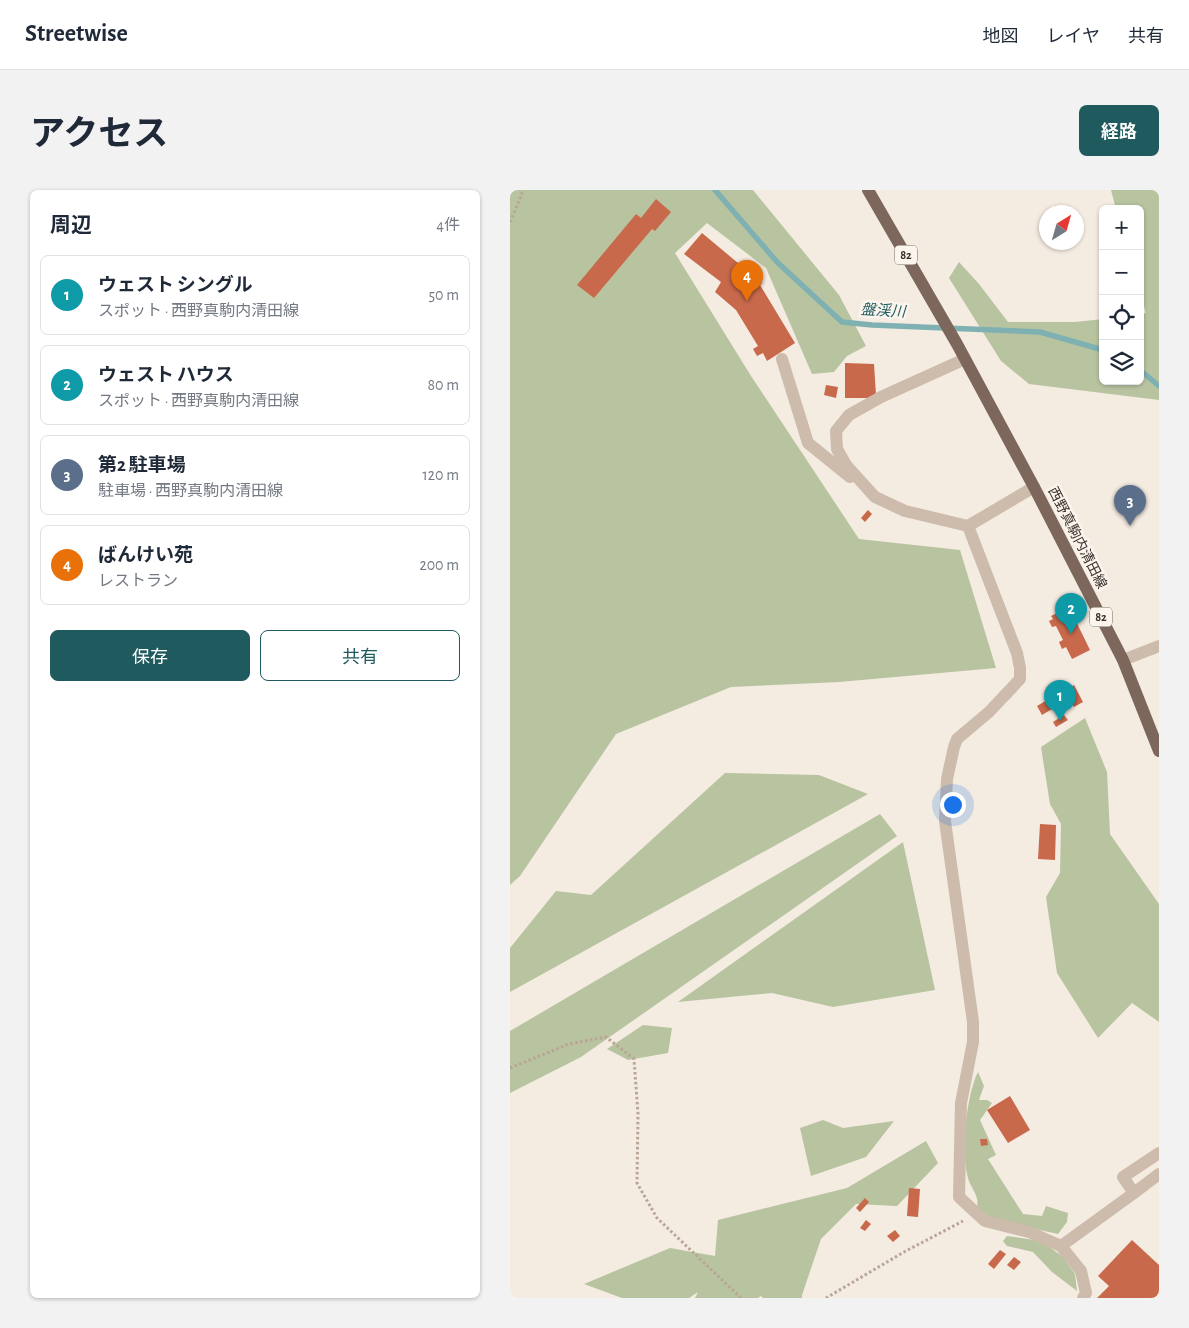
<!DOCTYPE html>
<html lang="ja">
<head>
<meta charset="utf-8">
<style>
  body { margin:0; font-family:"Alegreya Sans","Noto Sans JP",sans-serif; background:#f2f2f3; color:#1f2937 }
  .controls { position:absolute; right:15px; top:15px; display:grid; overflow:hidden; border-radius:8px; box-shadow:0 1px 4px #0004 }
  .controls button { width:45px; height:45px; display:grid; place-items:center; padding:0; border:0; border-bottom:1px solid #e0e1e3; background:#fff; color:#1f2937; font:25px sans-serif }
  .compass { position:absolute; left:529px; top:15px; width:45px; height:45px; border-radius:50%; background:#fff; box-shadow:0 1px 4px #0004; rotate:37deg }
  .you { position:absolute; left:442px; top:614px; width:18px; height:18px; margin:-12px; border:4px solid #fff; border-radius:50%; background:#1a73e8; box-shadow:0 0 0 8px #1a73e833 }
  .badge { display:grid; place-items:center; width:32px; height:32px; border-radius:50%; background:#1f5a5e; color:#fff; font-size:16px; font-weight:700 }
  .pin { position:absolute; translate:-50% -41px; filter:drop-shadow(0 1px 2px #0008) }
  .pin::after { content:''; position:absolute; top:26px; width:18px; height:15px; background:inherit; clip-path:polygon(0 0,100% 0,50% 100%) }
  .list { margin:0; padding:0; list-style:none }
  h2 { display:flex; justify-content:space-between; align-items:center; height:65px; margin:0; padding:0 20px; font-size:21px }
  h2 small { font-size:16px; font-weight:400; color:#747a83 }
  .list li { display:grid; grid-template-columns:32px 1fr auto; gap:15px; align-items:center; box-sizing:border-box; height:80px; margin:0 10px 10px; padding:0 10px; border:1px solid #e0e1e3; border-radius:8px }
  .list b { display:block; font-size:19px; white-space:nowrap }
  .list p { margin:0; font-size:16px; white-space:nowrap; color:#747a83 }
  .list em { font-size:16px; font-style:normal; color:#747a83 }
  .actions { display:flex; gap:10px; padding:15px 20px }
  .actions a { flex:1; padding:11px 0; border:1px solid #1f5a5e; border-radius:8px; text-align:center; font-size:18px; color:#1f5a5e }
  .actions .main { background:#1f5a5e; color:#fff }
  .icon { flex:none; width:28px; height:28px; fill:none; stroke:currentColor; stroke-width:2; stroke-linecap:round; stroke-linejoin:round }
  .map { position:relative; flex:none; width:649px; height:1108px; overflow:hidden; border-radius:8px }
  header { display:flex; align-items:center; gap:30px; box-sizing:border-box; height:70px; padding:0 25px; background:#fff; border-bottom:1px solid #e0e1e3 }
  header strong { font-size:24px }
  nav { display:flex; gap:28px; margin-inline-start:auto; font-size:18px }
  .intro { display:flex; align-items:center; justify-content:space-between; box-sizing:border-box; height:120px; padding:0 30px }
  h1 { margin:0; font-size:35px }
  .button { padding:12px 22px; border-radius:8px; background:#1f5a5e; color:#fff; font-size:18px; font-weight:700 }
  main { display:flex; gap:30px; padding:0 30px }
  aside { flex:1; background:#fff; border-radius:8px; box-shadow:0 1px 4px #0004 }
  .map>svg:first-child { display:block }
  .green { fill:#b8c4a0 }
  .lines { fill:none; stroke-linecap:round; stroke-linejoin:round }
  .stream { stroke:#7fb0b2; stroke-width:5.5 }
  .building { fill:#c8694b }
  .path { stroke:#b9a596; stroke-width:3; stroke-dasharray:2.5 2.5; stroke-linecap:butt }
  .minor { stroke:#cdbbac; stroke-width:12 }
  .major { stroke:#7d675c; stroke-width:12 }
  .labels { text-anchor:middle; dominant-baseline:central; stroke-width:5; stroke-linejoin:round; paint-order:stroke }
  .shield { fill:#fbf5ee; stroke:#756b66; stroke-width:1 }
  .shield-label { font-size:12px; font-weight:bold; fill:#3b302b }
  .street-label { font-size:14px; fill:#3b302b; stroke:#fbf5ee }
  .water-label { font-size:15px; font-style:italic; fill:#1f5a5e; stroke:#fbf5ee }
</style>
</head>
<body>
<header>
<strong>Streetwise</strong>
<nav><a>地図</a><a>レイヤ</a><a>共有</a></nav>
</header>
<div class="intro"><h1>アクセス</h1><a class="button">経路</a></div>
<main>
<aside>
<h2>周辺<small>4件</small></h2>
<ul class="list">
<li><span class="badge" style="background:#0f9aa8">1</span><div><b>ウェスト シングル</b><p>スポット · 西野真駒内清田線</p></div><em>50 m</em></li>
<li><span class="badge" style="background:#0f9aa8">2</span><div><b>ウェスト ハウス</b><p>スポット · 西野真駒内清田線</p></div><em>80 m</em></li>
<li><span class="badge" style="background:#5c6f8a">3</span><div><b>第2 駐車場</b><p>駐車場 · 西野真駒内清田線</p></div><em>120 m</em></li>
<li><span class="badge" style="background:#e8710a">4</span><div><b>ばんけい苑</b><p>レストラン</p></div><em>200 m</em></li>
</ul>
<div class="actions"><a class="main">保存</a><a>共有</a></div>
</aside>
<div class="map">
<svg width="649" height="1108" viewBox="0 0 649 1108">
  <rect width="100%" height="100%" fill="#f4ebe1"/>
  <!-- green -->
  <path class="green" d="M0 0H243L329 105 356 156 337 166 324 182 302 184 256 78 197 33 165 63 241 186 349 349 450 360 486 478 329 492 221 497 106 544 10 686 0 695Z
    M601 0H649V210L519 194 491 171 439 88 449 72 469 94 498 132H565L593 129V191H630V124L636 123 630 102V19H606Z
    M575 528 597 582 600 644 649 714V832L622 813 588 848 547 783 536 707 550 683 551 634 540 614 531 557Z
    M215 583 309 585 358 604 0 802V758L46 701 81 705Z
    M370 624 387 646 71 867 0 903V841Z
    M393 652 425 800 323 817 262 803 168 812Z
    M133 835 162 838 158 863 118 870 97 859Z
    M468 882 474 896 469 910H477L482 913 470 930 486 965 478 969 513 1024 532 1026 536 1016 558 1023 557 1032 548 1044 503 1034 493 1035 467 1021C467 1018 468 1013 467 1009 466 1002 460 996 458 988 451 962 456 906 468 882Z
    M313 930 333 938 384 931 356 967 301 986 290 938Z
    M416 951 428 973 387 1016 346 1014 311 1049 292 1105V1108H253L251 1106 248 1108H185L188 1102 179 1108H112L74 1094 160 1058 205 1066 208 1030 337 998Z
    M497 1046 531 1051 552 1066 565 1084 567 1101 542 1082 523 1062 497 1056 493 1051Z"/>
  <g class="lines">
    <!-- stream -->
    <path class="stream" d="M205 0 267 72 332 132 362 135 530 142 593 160
      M630 180 649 196"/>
  </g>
  <!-- building -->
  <path class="building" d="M146 9 161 22 145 41 142 39 84 108 67 95 126 24 131 28Z
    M192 43 252 93 250 95 285 153 257 171 253 163 247 166 243 159 248 156 226 120 205 102 211 92 174 64Z
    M335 173 364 174 366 205H362V208H335Z
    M316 195 328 197 326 208 314 205Z
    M358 320 362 324 355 332 351 328Z
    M559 417 580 460 562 469 556 457 552 459 549 452 553 450 546 436 542 437 539 431 543 429 541 426Z
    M564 495 573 512 564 517 555 501Z
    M552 501 557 510 532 525 527 516Z
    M554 525 558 530 546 537 543 532Z
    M530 634 546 635 545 670 528 669Z
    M500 906 520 940 498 953 477 920Z
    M470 949H477L478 955 471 956Z
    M399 998 410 999 408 1027 397 1026Z
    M355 1008 359 1012 350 1022 346 1018Z
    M356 1030 361 1034 355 1041 350 1038Z
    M385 1040 390 1046 383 1052 377 1046Z
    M622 1050 649 1075V1108H587L599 1096 588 1086Z
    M490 1060 496 1064 484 1079 478 1074Z
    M504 1067 511 1072 504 1080 497 1075Z"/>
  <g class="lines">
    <!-- path -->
    <path class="path" d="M0 32 12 4 11 0
      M0 878 59 854 96 847 124 869 128 924 127 993 147 1028 231 1108
      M316 1108 394 1062 453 1031"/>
    <!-- minor -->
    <path class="minor" d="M272 169 298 253 340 287
      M455 169 371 207 339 225 326 241 327 259 336 275 365 307 395 321 458 336 524 297
      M458 336 507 463 510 478V489L479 522 447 549 444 557 437 589 435 631 463 832V852L451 913 449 1007 475 1031 519 1042 551 1056 571 1081 576 1103 573 1108
      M613 470 649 456
      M649 963 613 987 624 1003 649 984
      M551 1056 624 1003"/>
    <!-- major -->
    <path class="major" d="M358 0 447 154 524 297 613 470 649 561"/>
  </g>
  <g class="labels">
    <!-- shield labels -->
    <g class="shield">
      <rect x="385" y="55.5" width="22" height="19" rx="4"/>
      <rect x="580" y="417.5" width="22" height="19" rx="4"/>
    </g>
    <g class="shield-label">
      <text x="396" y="65">82</text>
      <text x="591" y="427">82</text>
    </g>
    <!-- street labels -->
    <g class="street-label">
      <text transform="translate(567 348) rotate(63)">西野真駒内清田線</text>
    </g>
    <!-- water labels -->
    <g class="water-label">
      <text transform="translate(373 121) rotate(3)">盤渓川</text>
    </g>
  </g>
</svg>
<div class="controls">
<button>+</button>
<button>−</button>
<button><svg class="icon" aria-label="locate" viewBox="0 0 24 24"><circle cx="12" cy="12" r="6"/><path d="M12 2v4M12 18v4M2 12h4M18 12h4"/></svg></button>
<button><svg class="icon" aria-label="layers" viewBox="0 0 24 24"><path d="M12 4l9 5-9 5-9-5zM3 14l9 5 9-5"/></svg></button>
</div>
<svg class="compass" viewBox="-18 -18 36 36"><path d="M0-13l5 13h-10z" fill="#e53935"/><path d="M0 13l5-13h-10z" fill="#747a83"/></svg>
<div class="you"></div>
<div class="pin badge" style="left:550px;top:531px;background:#0f9aa8">1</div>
<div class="pin badge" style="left:561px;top:444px;background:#0f9aa8">2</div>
<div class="pin badge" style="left:620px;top:336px;background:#5c6f8a">3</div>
<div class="pin badge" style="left:237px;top:111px;background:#e8710a">4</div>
</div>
</main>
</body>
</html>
